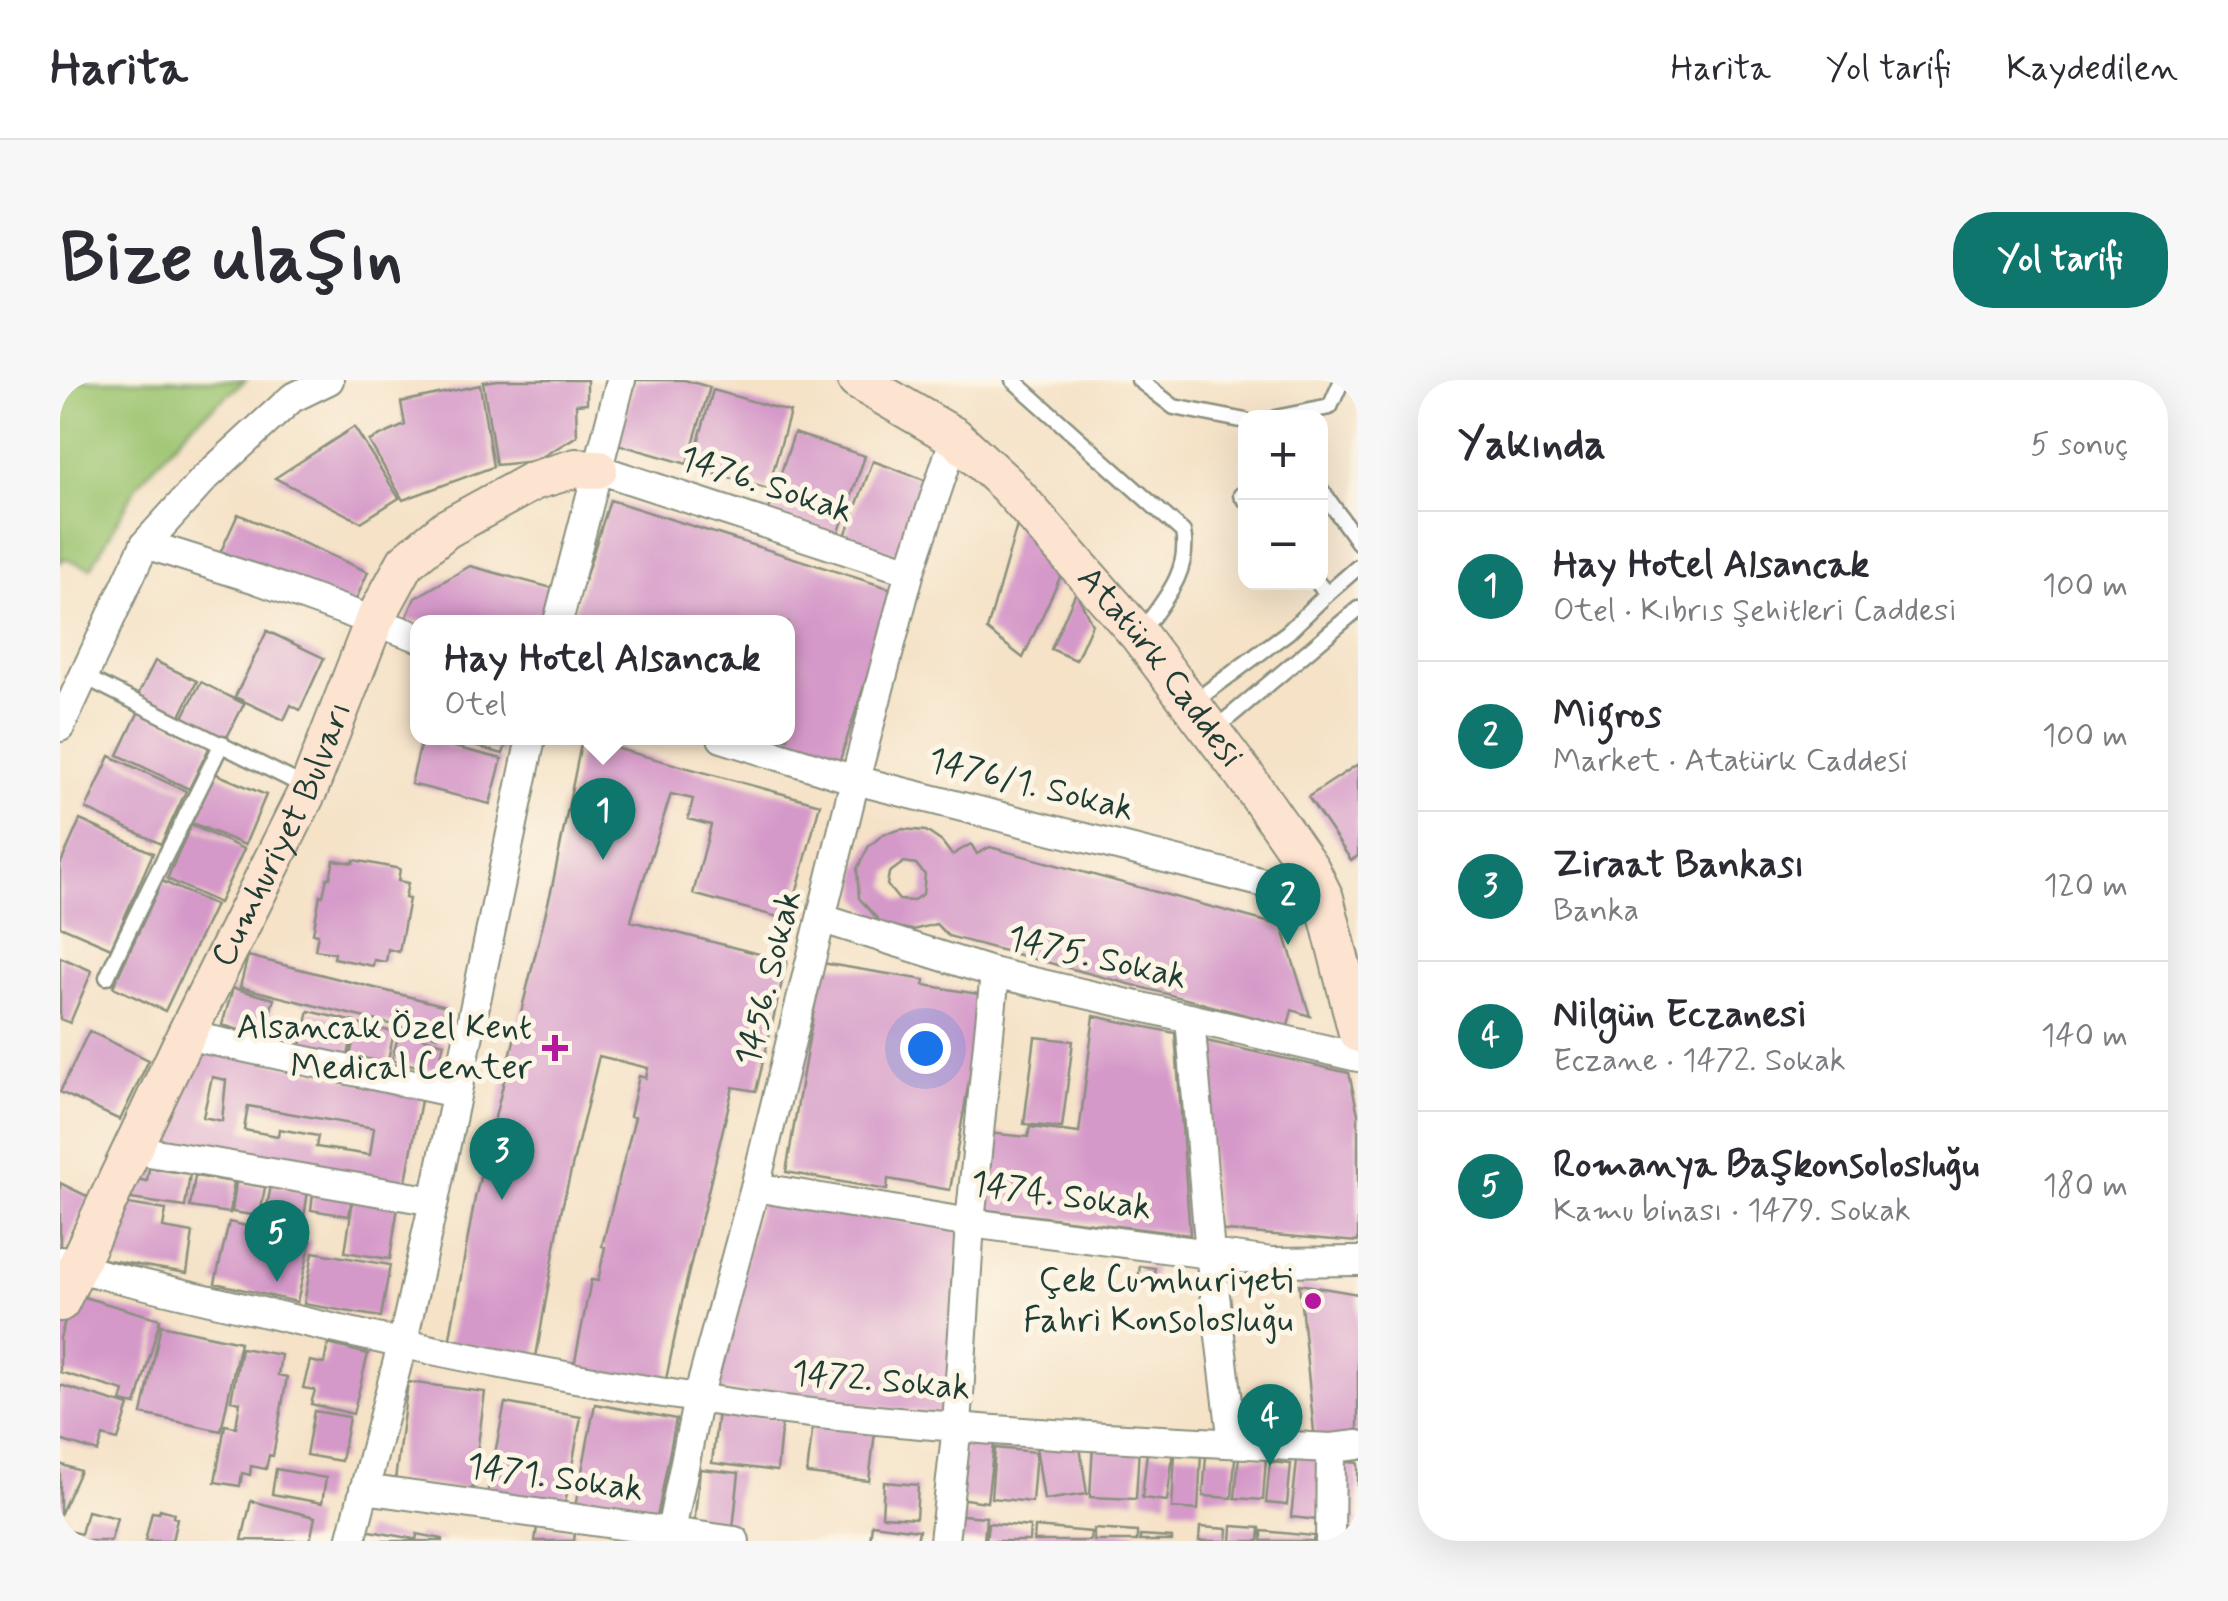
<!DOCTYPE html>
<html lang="tr">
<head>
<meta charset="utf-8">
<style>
  body { margin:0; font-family:Mynerve,sans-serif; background:#f7f7f7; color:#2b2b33 }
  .controls { position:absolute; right:30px; top:30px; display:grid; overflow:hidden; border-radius:20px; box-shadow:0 10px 40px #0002 }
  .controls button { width:90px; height:90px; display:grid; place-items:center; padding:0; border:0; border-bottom:2px solid #e1e1e2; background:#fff; color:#2b2b33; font:50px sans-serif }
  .you { position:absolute; left:865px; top:668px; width:35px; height:35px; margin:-25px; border:8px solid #fff; border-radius:50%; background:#1a73e8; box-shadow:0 0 0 15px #1a73e833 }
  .badge { display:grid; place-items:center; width:65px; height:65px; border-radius:50%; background:#0f766e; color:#fff; font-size:32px; font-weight:700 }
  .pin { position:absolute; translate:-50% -82px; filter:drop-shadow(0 2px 5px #0008) }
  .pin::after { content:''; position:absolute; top:52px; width:35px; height:30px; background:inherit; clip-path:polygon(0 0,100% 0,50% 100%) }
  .popup { position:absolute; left:350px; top:235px; width:385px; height:130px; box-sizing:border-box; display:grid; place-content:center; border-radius:20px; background:#fff; filter:drop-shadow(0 2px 8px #0005); font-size:32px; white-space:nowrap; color:#7c7c81 }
  .popup b { font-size:38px; color:#2b2b33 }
  .popup::after { content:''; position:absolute; left:50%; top:100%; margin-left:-20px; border:20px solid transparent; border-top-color:#fff }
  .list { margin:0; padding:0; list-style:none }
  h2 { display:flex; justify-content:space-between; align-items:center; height:130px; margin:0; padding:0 40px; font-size:42px }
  h2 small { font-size:32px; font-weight:400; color:#7c7c81 }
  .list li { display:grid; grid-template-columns:65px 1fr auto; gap:30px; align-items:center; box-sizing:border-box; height:150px; padding:0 40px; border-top:2px solid #e1e1e2 }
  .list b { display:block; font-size:38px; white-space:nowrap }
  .list p { margin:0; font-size:32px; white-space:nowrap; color:#7c7c81 }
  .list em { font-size:32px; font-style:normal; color:#7c7c81 }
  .map { position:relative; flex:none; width:1298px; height:1161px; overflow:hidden; border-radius:40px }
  header { display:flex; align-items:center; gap:60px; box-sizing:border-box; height:140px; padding:0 50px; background:#fff; border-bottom:2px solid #e1e1e2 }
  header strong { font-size:48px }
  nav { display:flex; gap:55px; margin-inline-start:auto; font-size:35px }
  .intro { display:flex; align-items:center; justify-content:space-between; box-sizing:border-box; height:240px; padding:0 60px }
  h1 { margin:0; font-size:70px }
  .button { padding:25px 45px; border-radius:40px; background:#0f766e; color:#fff; font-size:35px; font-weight:700 }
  main { display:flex; gap:60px; padding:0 60px }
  aside { flex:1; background:#fff; border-radius:40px; box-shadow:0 10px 40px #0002 }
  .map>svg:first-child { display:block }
  .green { fill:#9bc470; stroke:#5d8052; stroke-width:2.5 }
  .building { fill:#d599c9; fill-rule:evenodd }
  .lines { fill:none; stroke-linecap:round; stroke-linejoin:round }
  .lane-casing { stroke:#8a907e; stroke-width:19 }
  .street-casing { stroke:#8a907e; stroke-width:32 }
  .secondary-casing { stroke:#8a907e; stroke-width:42 }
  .lane { stroke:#fff; stroke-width:14 }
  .street { stroke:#fff; stroke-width:28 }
  .secondary { stroke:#fde4d1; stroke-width:38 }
  .poi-dot { fill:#b5179e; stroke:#fcf5e5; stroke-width:4 }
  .labels { text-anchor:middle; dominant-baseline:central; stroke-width:10; stroke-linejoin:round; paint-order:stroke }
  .street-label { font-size:35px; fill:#1f3d34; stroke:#fcf5e5 }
  .poi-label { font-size:35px; fill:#1f3d34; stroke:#fcf5e5; text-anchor:end }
</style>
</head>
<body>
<header>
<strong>Harita</strong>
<nav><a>Harita</a><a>Yol tarifi</a><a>Kaydedilen</a></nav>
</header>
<div class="intro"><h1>Bize ulaşın</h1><a class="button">Yol tarifi</a></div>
<main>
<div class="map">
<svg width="1298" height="1161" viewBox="0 0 1298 1161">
  <rect width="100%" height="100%" fill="#fcf5e5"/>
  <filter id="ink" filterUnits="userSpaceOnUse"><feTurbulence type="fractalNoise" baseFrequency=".01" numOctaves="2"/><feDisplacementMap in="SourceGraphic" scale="20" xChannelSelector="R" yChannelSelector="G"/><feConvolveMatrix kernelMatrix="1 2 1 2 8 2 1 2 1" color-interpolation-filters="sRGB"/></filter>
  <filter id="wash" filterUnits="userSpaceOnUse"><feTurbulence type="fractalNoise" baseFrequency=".0048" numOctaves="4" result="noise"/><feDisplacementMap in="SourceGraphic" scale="40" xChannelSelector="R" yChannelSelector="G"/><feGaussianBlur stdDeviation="2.25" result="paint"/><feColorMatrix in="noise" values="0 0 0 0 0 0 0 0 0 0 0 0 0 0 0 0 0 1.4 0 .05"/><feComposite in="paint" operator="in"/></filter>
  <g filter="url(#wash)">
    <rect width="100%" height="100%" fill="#f5e2c7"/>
    <!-- green -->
    <path class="green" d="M0 0H186L131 45 78 104 31 188 3 178 0 184Z"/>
    <g id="blocks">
      <!-- building -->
      <path class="building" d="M438 0H527V23L516 24 517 56 475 81 436 85 423 2Z
        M576 0H624L650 7 627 84 557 64Z
        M420 5 433 87 343 120 309 61 345 45 341 22Z
        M653 10 730 32 708 109 631 87Z
        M294 47 339 118 301 142 215 98Z
        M734 53 805 76 778 155 708 133Z
        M813 81 867 101 840 176 785 156Z
        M550 120 835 210 780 380 711 358H728V242H511Z
        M178 134 308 192 292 229 161 171Z
        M960 135 1003 191 963 278 927 250Z
        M410 186 496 209 485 242 345 241 355 218Z
        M1016 212 1032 244 1016 280 991 269Z
        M207 251 264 278 240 330 231 325 224 340 175 317Z
        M95 281 137 301 120 336 78 315Z
        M141 302 184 324 166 359 123 337Z
        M80 329 152 362 129 409 58 375Z
        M362 359 442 379 430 424 351 404Z
        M388 359V358H448L443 374Z
        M522 359 760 424 729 540 633 514 651 445 628 439 633 419 611 414 575 526 571 541 727 581 696 711 673 707 625 908 604 1009 513 991 531 900 538 901 545 867 542 866 575 737 570 736 579 696 586 698 588 688 539 676 501 832 476 977 389 963 415 818 492 507Z
        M50 376 126 411 101 464 26 429Z
        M1298 384V476L1291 480 1248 417Z
        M154 393 206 415 185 465 132 443Z
        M20 440 93 473 51 568 0 546V485Z
        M131 445 184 469 159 523 107 499Z
        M842 449 866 451 882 462 892 475 911 464 917 474 930 467 1222 546 1250 636 1232 630 1228 646 888 556 876 544 853 550 823 545 799 518 797 489 809 466 824 454ZM844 482 856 484 865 495 863 514 852 521 839 520 827 505 829 493Z
        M274 480 293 483 294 480 340 489 338 501 348 503 345 518 349 519 339 572 328 569 326 582 314 580 313 586 274 578 275 573 255 570 258 554 253 553 260 515 263 516 267 498H270Z
        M102 501 155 525 105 631 53 607Z
        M188 576 386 626 378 656 180 607Z
        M0 577 32 591 10 643 0 639Z
        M762 583 865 600 864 605 924 615 890 810 828 799 827 810 726 792Z
        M173 608 214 619 203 657 162 645Z
        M249 631 295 642 288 676 241 665Z
        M1034 636 1115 653 1130 855 919 829 927 753 968 757 970 747 1019 753Z
        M297 644 334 652 327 685 290 677Z
        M29 651 89 680 60 740 0 712Z
        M339 652 384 663 377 691 332 680Z
        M975 657 1013 661 1002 748 964 744Z
        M1142 660 1289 693 1298 734V862L1156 850Z
        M136 666 362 715 345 806 91 763ZM152 697 166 700 162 741 143 737ZM188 726 314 748 310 775 256 767 258 756 219 749 218 756 184 750Z
        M89 788 130 794 125 827 71 819 74 799 87 801Z
        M135 796 174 802 170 833 130 827Z
        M176 802 205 807 200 836 172 832Z
        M0 803 29 817 3 872 0 871Z
        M254 804 293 810 289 836 251 830Z
        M211 805 248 811 243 844 205 838Z
        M294 813 339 820 330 879 285 872Z
        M701 819 900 850 889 1035 652 1009Z
        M62 823 106 830 103 848 133 853 127 893 36 878Z
        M169 842 251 861 237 922 155 903Z
        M253 872 330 885 321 937 244 924Z
        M1080 886 1095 888 1093 901 1078 899Z
        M1239 904 1298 914V1058L1255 1062Z
        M13 914 100 939 76 1025 61 1022 64 1011 0 992V958Z
        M101 945 180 962 161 1051 82 1034Z
        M268 964 308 974 293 1034 251 1024 255 1010 243 1008 250 981 264 984Z
        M181 968 221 975 218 995 227 997 213 1076 209 1075 206 1089 191 1086 190 1095 182 1093 180 1106 155 1102 165 1045 176 1047 180 1022 171 1020Z
        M348 1002 425 1012 412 1110 335 1100Z
        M0 1005 69 1026 58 1060 43 1056 38 1072 0 1060Z
        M445 1023 521 1037 504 1129 427 1114Z
        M535 1024 616 1039 596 1143 515 1127Z
        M254 1031 289 1037 281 1081 246 1075Z
        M658 1031 722 1039 717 1091 652 1083Z
        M753 1044 815 1052 809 1101 747 1094Z
        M905 1052 935 1056 927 1122 897 1118Z
        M1019 1060 1027 1114 984 1120 976 1066Z
        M1033 1064 1079 1067 1076 1119 1030 1117Z
        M935 1068 976 1072 972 1122 931 1118Z
        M1238 1071 1266 1074 1258 1140 1231 1137Z
        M1087 1072 1113 1075 1107 1121 1082 1118Z
        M1115 1073 1141 1074 1138 1130 1112 1128Z
        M1146 1076 1175 1078 1172 1118 1143 1116Z
        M1179 1076 1206 1078 1203 1120 1175 1118Z
        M1278 1081 1298 1083V1147L1274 1145Z
        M1210 1082 1231 1084 1227 1125 1206 1123Z
        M0 1084 20 1091 0 1135Z
        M216 1089 266 1098 262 1123 212 1114Z
        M640 1089 679 1093 673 1149 634 1145Z
        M824 1102 858 1105 856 1138 822 1136Z
        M191 1121 255 1137 250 1161 182 1160Z
        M100 1129 114 1133 113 1137 117 1138 112 1161H85L92 1132 99 1133Z
        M27 1131 57 1138 51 1161H0V1149L21 1154Z
        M889 1134 926 1137 924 1161H887Z
        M928 1143 970 1147 969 1161H926Z
        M812 1144 859 1150 857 1161H810Z
        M1172 1146 1200 1148 1199 1161H1171Z
        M477 1147 515 1152 514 1161H475Z
        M975 1147 1031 1152 1030 1161H974Z
        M1140 1147 1168 1149 1167 1161H1139Z
        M1034 1149 1077 1152V1161H1034Z
        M305 1150 354 1159V1161H303Z
        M1202 1151 1254 1156 1253 1161H1202Z
        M357 1154 383 1159V1161H356Z
        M1080 1156 1112 1158V1161H1080Z"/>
    </g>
  </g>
  <g filter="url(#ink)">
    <use href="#blocks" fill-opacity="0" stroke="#8a907e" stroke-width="2.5"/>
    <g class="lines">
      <!-- lane casing -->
      <g class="lane-casing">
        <path id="lane" d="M953 0 1123 152C1131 193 1102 222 1080 254
          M1079 0 1114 27 1186 41
          M1215 38 1270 27 1282 0
          M1262 111 1298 162
          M1181 115 1186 120
          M1267 214 1298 187
          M23 296 246 407
          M1131 324 1228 252 1267 214 1257 202
          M1155 349 1298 229
          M47 597C82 518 124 442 162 363"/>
      </g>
      <!-- street casing -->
      <g class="street-casing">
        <path id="street" d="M538 89 850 191
          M85 164 196 199 358 257
          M498 242 561 0
          M0 347 85 164 145 98 232 18 269 0
          M662 358 795 400 1264 518
          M763 539 935 593 1298 677
          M1130 638 1150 874 1173 1063
          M126 655 396 713
          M72 769 374 821
          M695 807 910 843 1150 874 1212 882 1298 881
          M1 881 15 888C221 937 427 987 637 1018 846 1050 1060 1058 1271 1068L1298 1065
          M304 1109 675 1161
          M291 1161 342 965 374 821 471 358
          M609 1161 638 1018 695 807 795 400 850 191 895 57
          M884 1161 897 1046 910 843 935 593
          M1270 1161 1271 1068"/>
      </g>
      <!-- secondary casing -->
      <g class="secondary-casing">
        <g id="secondary">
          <path id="s1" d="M797 0 895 57 947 105 1079 255 1185 396 1250 489 1264 518 1298 653"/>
          <path id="s2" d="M0 922 126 655 249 408 314 241 346 182 386 149 473 101 516 88 538 89"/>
        </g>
      </g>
      <!-- lane -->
      <use href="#lane" class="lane"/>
      <!-- street -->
      <use href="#street" class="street"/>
      <!-- secondary -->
      <use href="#secondary" class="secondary"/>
    </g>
  </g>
  <!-- markers -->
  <g class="poi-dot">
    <path d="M490 653h10v10h10v10h-10v10h-10v-10h-10v-10h10z"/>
    <circle cx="1253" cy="921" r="10"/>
  </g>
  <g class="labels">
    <!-- street labels -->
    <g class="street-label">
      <text transform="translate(706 105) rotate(18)">1476. Sokak</text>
      <text stroke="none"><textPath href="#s1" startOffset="422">Atatürk Caddesi</textPath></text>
      <text transform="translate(971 405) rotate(14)">1476/1. Sokak</text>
      <text stroke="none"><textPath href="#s2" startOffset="518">Cumhuriyet Bulvarı</textPath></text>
      <text transform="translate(1037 578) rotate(13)">1475. Sokak</text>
      <text transform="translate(709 598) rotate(-76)">1456. Sokak</text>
      <text transform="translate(1001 816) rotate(8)">1474. Sokak</text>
      <text transform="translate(821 1001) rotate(5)">1472. Sokak</text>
      <text transform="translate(495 1098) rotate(8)">1471. Sokak</text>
    </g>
    <!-- poi labels -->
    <g class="poi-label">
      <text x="472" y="648">Alsancak Özel Kent<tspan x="472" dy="40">Medical Center</tspan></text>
      <text x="1233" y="901">Çek Cumhuriyeti<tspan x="1233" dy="40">Fahri Konsolosluğu</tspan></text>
    </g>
  </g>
</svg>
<div class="controls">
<button>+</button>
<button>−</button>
</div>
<div class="you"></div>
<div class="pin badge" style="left:543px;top:480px">1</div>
<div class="popup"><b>Hay Hotel Alsancak</b>Otel</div>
<div class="pin badge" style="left:1228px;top:565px">2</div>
<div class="pin badge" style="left:442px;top:820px">3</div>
<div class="pin badge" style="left:1210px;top:1086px">4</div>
<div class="pin badge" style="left:217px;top:902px">5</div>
</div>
<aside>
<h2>Yakında<small>5 sonuç</small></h2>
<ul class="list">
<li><span class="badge">1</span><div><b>Hay Hotel Alsancak</b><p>Otel · Kıbrıs Şehitleri Caddesi</p></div><em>100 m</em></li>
<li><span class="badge">2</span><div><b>Migros</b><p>Market · Atatürk Caddesi</p></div><em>100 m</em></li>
<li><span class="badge">3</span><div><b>Ziraat Bankası</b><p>Banka</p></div><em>120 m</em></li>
<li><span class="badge">4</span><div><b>Nilgün Eczanesi</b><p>Eczane · 1472. Sokak</p></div><em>140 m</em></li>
<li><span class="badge">5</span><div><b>Romanya Başkonsolosluğu</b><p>Kamu binası · 1479. Sokak</p></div><em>180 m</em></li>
</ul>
</aside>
</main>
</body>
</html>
